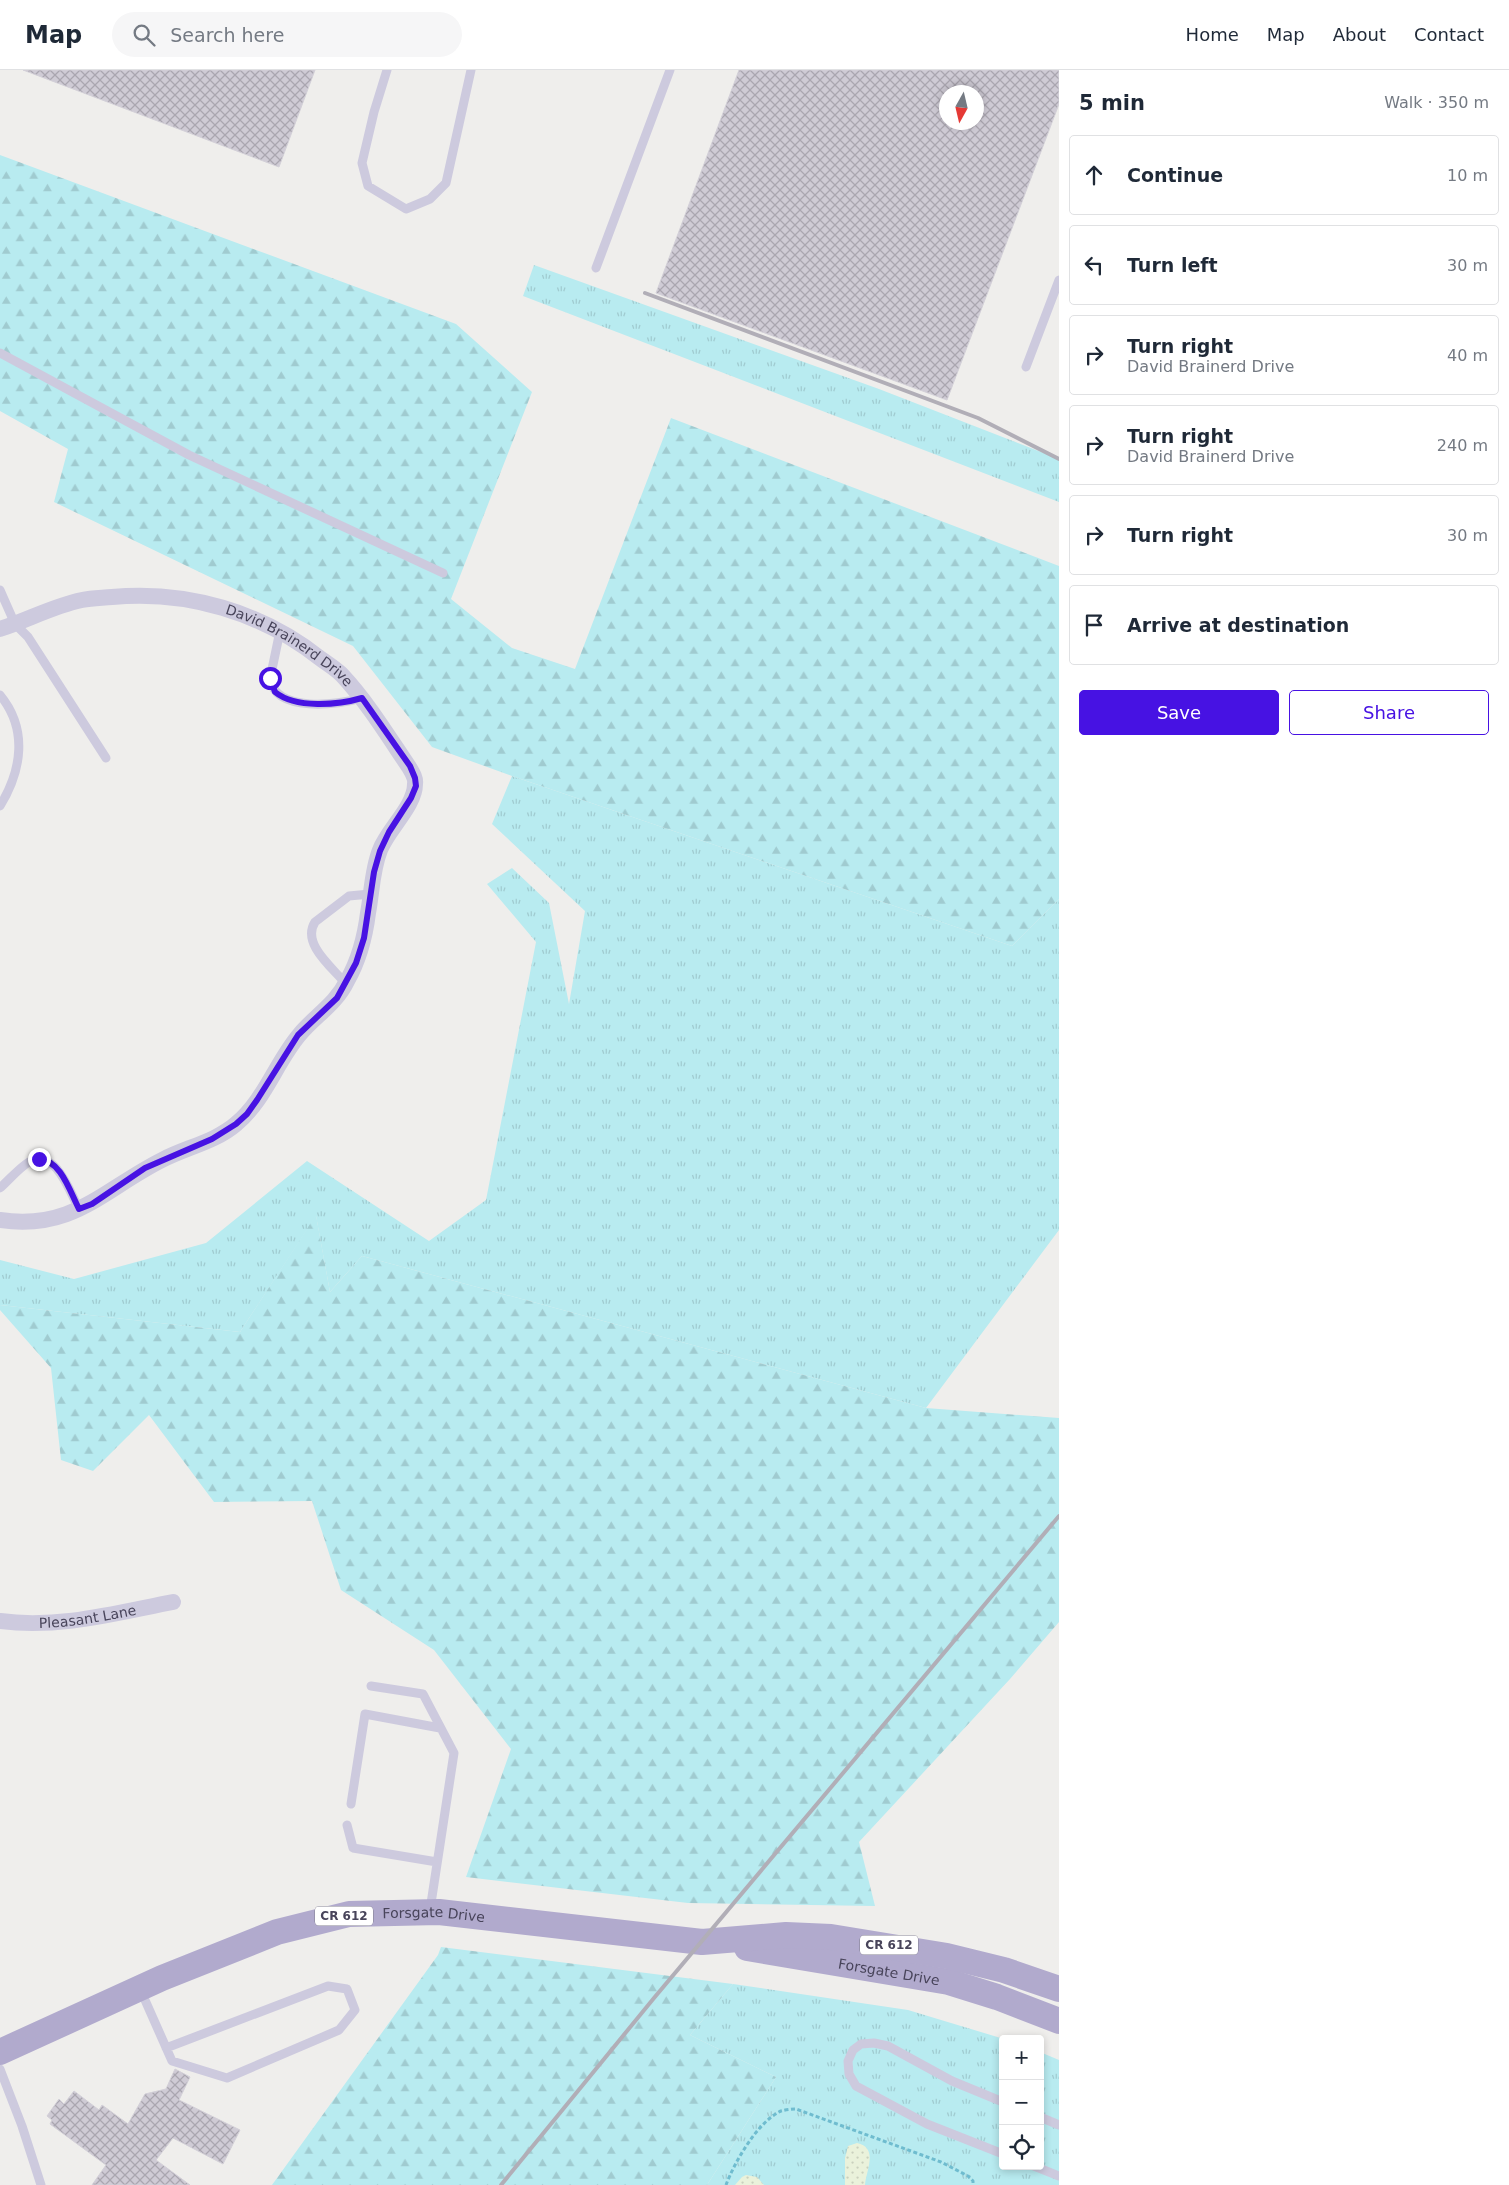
<!DOCTYPE html>
<html lang="en">
<head>
<meta charset="utf-8">
<style>
  body { margin:0; font-family:"DejaVu Sans",sans-serif; background:#f6f6f7; color:#1f2937 }
  .controls { position:absolute; right:15px; bottom:15px; display:grid; overflow:hidden; border-radius:5px; box-shadow:0 2px 8px #0003 }
  .controls button { width:45px; height:45px; display:grid; place-items:center; padding:0; border:0; border-bottom:1px solid #e0e1e3; background:#fff; color:#1f2937; font:25px sans-serif }
  .compass { position:absolute; left:939px; top:15px; width:45px; height:45px; border-radius:50%; background:#fff; box-shadow:0 2px 8px #0003; rotate:188deg }
  .stop { position:absolute; width:15px; height:15px; margin:-11px; border:4px solid #4712e3; border-radius:50%; background:#fff }
  .stop.end { background:#4712e3; border-color:#fff; box-shadow:0 1px 5px #0008 }
  .list { margin:0; padding:0; list-style:none }
  h2 { display:flex; justify-content:space-between; align-items:center; height:65px; margin:0; padding:0 20px; font-size:21px }
  h2 small { font-size:16px; font-weight:400; color:#747a83 }
  .list li { display:grid; grid-template-columns:32px 1fr auto; gap:15px; align-items:center; box-sizing:border-box; height:80px; margin:0 10px 10px; padding:0 10px; border:1px solid #e0e1e3; border-radius:5px }
  .list b { display:block; font-size:19px; white-space:nowrap }
  .list p { margin:0; font-size:16px; white-space:nowrap; color:#747a83 }
  .list em { font-size:16px; font-style:normal; color:#747a83 }
  .actions { display:flex; gap:10px; padding:15px 20px }
  .actions a { flex:1; padding:11px 0; border:1px solid #4712e3; border-radius:5px; text-align:center; font-size:18px; color:#4712e3 }
  .actions .main { background:#4712e3; color:#fff }
  .icon { flex:none; width:28px; height:28px; fill:none; stroke:currentColor; stroke-width:2; stroke-linecap:round; stroke-linejoin:round }
  .map { position:relative; flex:none; width:1059px; height:2115px; overflow:hidden }
  header { display:flex; align-items:center; gap:30px; box-sizing:border-box; height:70px; padding:0 25px; background:#fff; border-bottom:1px solid #e0e1e3 }
  header strong { font-size:24px }
  nav { display:flex; gap:28px; margin-inline-start:auto; font-size:18px }
  .search { width:350px; height:45px; background:#f6f6f7; display:flex; align-items:center; gap:12px; box-sizing:border-box; padding:0 18px; border-radius:28px; color:#747a83; font-size:19px }
  main { display:flex }
  aside { flex:1; background:#fff }
  .map>svg:first-child { display:block }
  .grass { fill:url(#grass-tufts) }
  .forest { fill:url(#forest-firs) }
  .sand { fill:url(#sand-dots) }
  .building { fill:url(#building-cross-hatch); stroke:#d3d0d8; fill-rule:evenodd }
  .lines { fill:none; stroke-linecap:round; stroke-linejoin:round }
  .path { stroke:#6fbccf; stroke-width:3; stroke-dasharray:4 2.5; stroke-linecap:butt }
  .service { stroke:#cdcade; stroke-width:9 }
  .minor { stroke:#cdcade; stroke-width:16 }
  .primary { stroke:#b1aacd; stroke-width:26 }
  .rail { stroke:#b1aeb7; stroke-width:4 }
  .route { stroke:#4712e3; stroke-width:6 }
  .labels { text-anchor:middle; dominant-baseline:central; stroke-width:4; stroke-linejoin:round; paint-order:stroke }
  .shield { fill:#fff; stroke:#7f7c8c; stroke-width:1 }
  .shield-label { font-size:12px; font-weight:bold; fill:#48445a }
  .street-label { font-size:14px; fill:#48445a; stroke:#fff }
</style>
</head>
<body>
<header>
<strong>Map</strong>
<div class="search"><svg class="icon" aria-label="search" viewBox="0 0 24 24"><circle cx="10" cy="10" r="6"/><path d="M15 15l6 6"/></svg>Search here</div>
<nav><a>Home</a><a>Map</a><a>About</a><a>Contact</a></nav>
</header>
<main>
<div class="map">
<svg width="1059" height="2115" viewBox="0 0 1059 2115">
  <defs>
    <pattern id="grass-tufts" width="24" height="20" patternUnits="userSpaceOnUse" patternTransform="scale(1.25)"><rect width="24" height="20" fill="#b8ebf0"/><path d="M3 7l-1-3M5 7V3M7 7l1-3M15 17l-1-3M17 17v-4M19 17l1-3" fill="none" stroke="#a0cbd0"/></pattern>
    <pattern id="forest-firs" width="22" height="20" patternUnits="userSpaceOnUse" patternTransform="scale(1.25)"><rect width="22" height="20" fill="#b8ebf0"/><path d="M5 1l3.5 6h-7zM16 11l3.5 6h-7z" fill="#a0cbd0"/></pattern>
    <pattern id="sand-dots" width="8" height="8" patternUnits="userSpaceOnUse" patternTransform="scale(1.25)"><rect width="8" height="8" fill="#eaf2db"/><path d="M2 2h.1M6 6h.1" fill="none" stroke="#cad1be" stroke-width="1.8" stroke-linecap="round"/></pattern>
    <pattern id="building-cross-hatch" width="8" height="8" patternUnits="userSpaceOnUse" patternTransform="scale(1.25)"><rect width="8" height="8" fill="#cfcbd5"/><path d="M0 0l8 8M0 8l8-8" fill="none" stroke="#aaa6b0"/></pattern>
  </defs>
  <rect width="100%" height="100%" fill="#efeeec"/>
  <!-- grass -->
  <path class="grass" d="M534 195 879 319 1059 389V432L523 226Z
    M512 706 1012 876 1059 829V1160L926 1338 362 1186 330 1222 316 1146 240 1262 0 1235V1190L74 1209 206 1173 307 1091 429 1171 486 1130 536 872 487 814 512 798 549 833 569 934 585 841 492 754Z
    M733 1914 908 1940 1004 1969 1003 2096H1040V1982L1059 1990V2115H707L776 2007 690 1965Z"/>
  <!-- forest -->
  <path class="forest" d="M0 85 456 254 532 322 451 529 512 578 575 599 671 348 1059 496V829L1012 876 512 706 432 677 353 576 54 432 68 379 0 341Z
    M316 1145 330 1222 362 1186 926 1338 1059 1348V1552L1010 1609 859 1772 875 1836 688 1833 466 1807 511 1679 434 1580 341 1520 312 1431 214 1432 149 1345 93 1401 61 1390 51 1298 0 1240V1235L240 1262Z
    M441 1877 733 1914 690 1965 776 2007 707 2115H272L438 1885Z"/>
  <!-- sand -->
  <path class="sand" d="M857 2073C879 2078 866 2100 865 2115H845V2088L848 2076Z
    M746 2105 757 2107 764 2115H735L742 2107Z"/>
  <!-- building -->
  <path class="building" d="M23 0H315L279 97Z
    M739 0H1059V34L947 330 656 223ZM946 22H976V52H946Z
    M175 1999 190 2007 179 2030 240 2060 223 2094 173 2068 156 2090 190 2115H92L106 2095 50 2054 52 2050 47 2046 59 2029 64 2034 74 2021 99 2040 102 2035 128 2054 145 2024 166 2019Z"/>
  <g class="lines">
    <!-- path -->
    <path class="path" d="M726 2115C734 2093 758 2051 781 2041 785 2040 791 2039 796 2039L941 2092 968 2106 973 2111V2115"/>
    <!-- service -->
    <path class="service" d="M387 0 374 42 362 93 368 116 406 139 430 129 446 113 471 0
      M596 198 670 0
      M0 283 189 385 443 503
      M1026 297 1059 210
      M0 520 15 554 28 567 106 688
      M280 561 270 609C276 643 338 635 362 628
      M0 625C28 659 22 700 0 736
      M346 914C333 898 301 874 315 852L349 826 370 824
      M0 1118C9 1110 19 1098 29 1092 55 1077 70 1122 79 1139
      M371 1616 423 1624 454 1683 430 1840
      M351 1734 365 1644 440 1658
      M347 1755 353 1778 437 1792
      M141 1921 172 1991 227 2008 339 1960 355 1940 347 1919 328 1916 166 1978
      M0 1999 22 2056 41 2115
      M1003 2032 952 2011 888 1976 874 1973 861 1974 853 1980 848 1991 849 2004 856 2016 927 2054 1003 2084
      M1040 2047 1059 2055
      M1034 2096 1059 2106"/>
    <!-- minor -->
    <g class="minor">
      <path id="s1" d="M0 559C28 550 53 536 82 530 92 528 102 528 112 527 187 520 262 542 321 589 328 594 336 599 342 605 368 633 388 666 409 697 412 702 416 708 415 714 415 736 388 759 380 780 372 800 372 822 368 843 365 867 359 890 347 911 336 934 315 946 300 964 276 992 265 1030 236 1054 215 1072 187 1077 162 1090 104 1119 73 1161 0 1150"/>
      <path id="s2" d="M0 1551C58 1559 116 1543 173 1532"/>
    </g>
    <!-- primary -->
    <g class="primary">
      <path id="s3" d="M747 1878 949 1912 997 1927 1059 1951"/>
      <path id="s4" d="M0 1982 162 1908 277 1862 349 1844 439 1842 702 1872 786 1865 831 1867 947 1886 1004 1900 1059 1919"/>
    </g>
    <!-- rail -->
    <path class="rail" d="M645 223 978 348 1059 389
      M501 2115 654 1928 1059 1446"/>
  </g>
  <g class="lines">
    <!-- route -->
    <path class="route" d="M39 1089C61 1090 70 1122 79 1139L92 1134 145 1098 212 1069 236 1054 247 1044 257 1030 298 965 337 928 356 893 364 868 374 802 380 781 389 762 411 728 416 716 415 708 410 696 362 628C338 635 296 639 275 622L270 608"/>
  </g>
  <g class="labels">
    <!-- shield labels -->
    <g class="shield">
      <rect x="315" y="1836.5" width="58" height="19" rx="4"/>
      <rect x="860" y="1865.5" width="58" height="19" rx="4"/>
    </g>
    <g class="shield-label">
      <text x="344" y="1846">CR 612</text>
      <text x="889" y="1875">CR 612</text>
    </g>
    <!-- street labels -->
    <g class="street-label">
      <text stroke="none"><textPath href="#s1" startOffset="306">David Brainerd Drive</textPath></text>
      <text stroke="none"><textPath href="#s2" startOffset="88">Pleasant Lane</textPath></text>
      <text stroke="none"><textPath href="#s4" startOffset="461">Forsgate Drive</textPath></text>
      <text stroke="none"><textPath href="#s3" startOffset="144">Forsgate Drive</textPath></text>
    </g>
  </g>
</svg>
<div class="controls">
<button>+</button>
<button>−</button>
<button><svg class="icon" aria-label="locate" viewBox="0 0 24 24"><circle cx="12" cy="12" r="6"/><path d="M12 2v4M12 18v4M2 12h4M18 12h4"/></svg></button>
</div>
<svg class="compass" viewBox="-18 -18 36 36"><path d="M0-13l5 13h-10z" fill="#e53935"/><path d="M0 13l5-13h-10z" fill="#747a83"/></svg>
<div class="stop" style="left:270px;top:608px"></div>
<div class="stop end" style="left:39px;top:1089px"></div>
</div>
<aside>
<h2>5 min<small>Walk · 350 m</small></h2>
<ul class="list">
<li><svg class="icon" aria-label="ahead" viewBox="0 0 24 24"><path d="M12 20V5M6 11l6-6 6 6"/></svg><div><b>Continue</b></div><em>10 m</em></li>
<li><svg class="icon" aria-label="left" viewBox="0 0 24 24"><path d="M17 20v-9H6M10 6l-5 5 5 5"/></svg><div><b>Turn left</b></div><em>30 m</em></li>
<li><svg class="icon" aria-label="right" viewBox="0 0 24 24"><path d="M7 20v-9h11M14 6l5 5-5 5"/></svg><div><b>Turn right</b><p>David Brainerd Drive</p></div><em>40 m</em></li>
<li><svg class="icon" aria-label="right" viewBox="0 0 24 24"><path d="M7 20v-9h11M14 6l5 5-5 5"/></svg><div><b>Turn right</b><p>David Brainerd Drive</p></div><em>240 m</em></li>
<li><svg class="icon" aria-label="right" viewBox="0 0 24 24"><path d="M7 20v-9h11M14 6l5 5-5 5"/></svg><div><b>Turn right</b></div><em>30 m</em></li>
<li><svg class="icon" aria-label="arrive" viewBox="0 0 24 24"><path d="M6 21V4h12l-3 4 3 4H6"/></svg><div><b>Arrive at destination</b></div></li>
</ul>
<div class="actions"><a class="main">Save</a><a>Share</a></div>
</aside>
</main>
</body>
</html>
